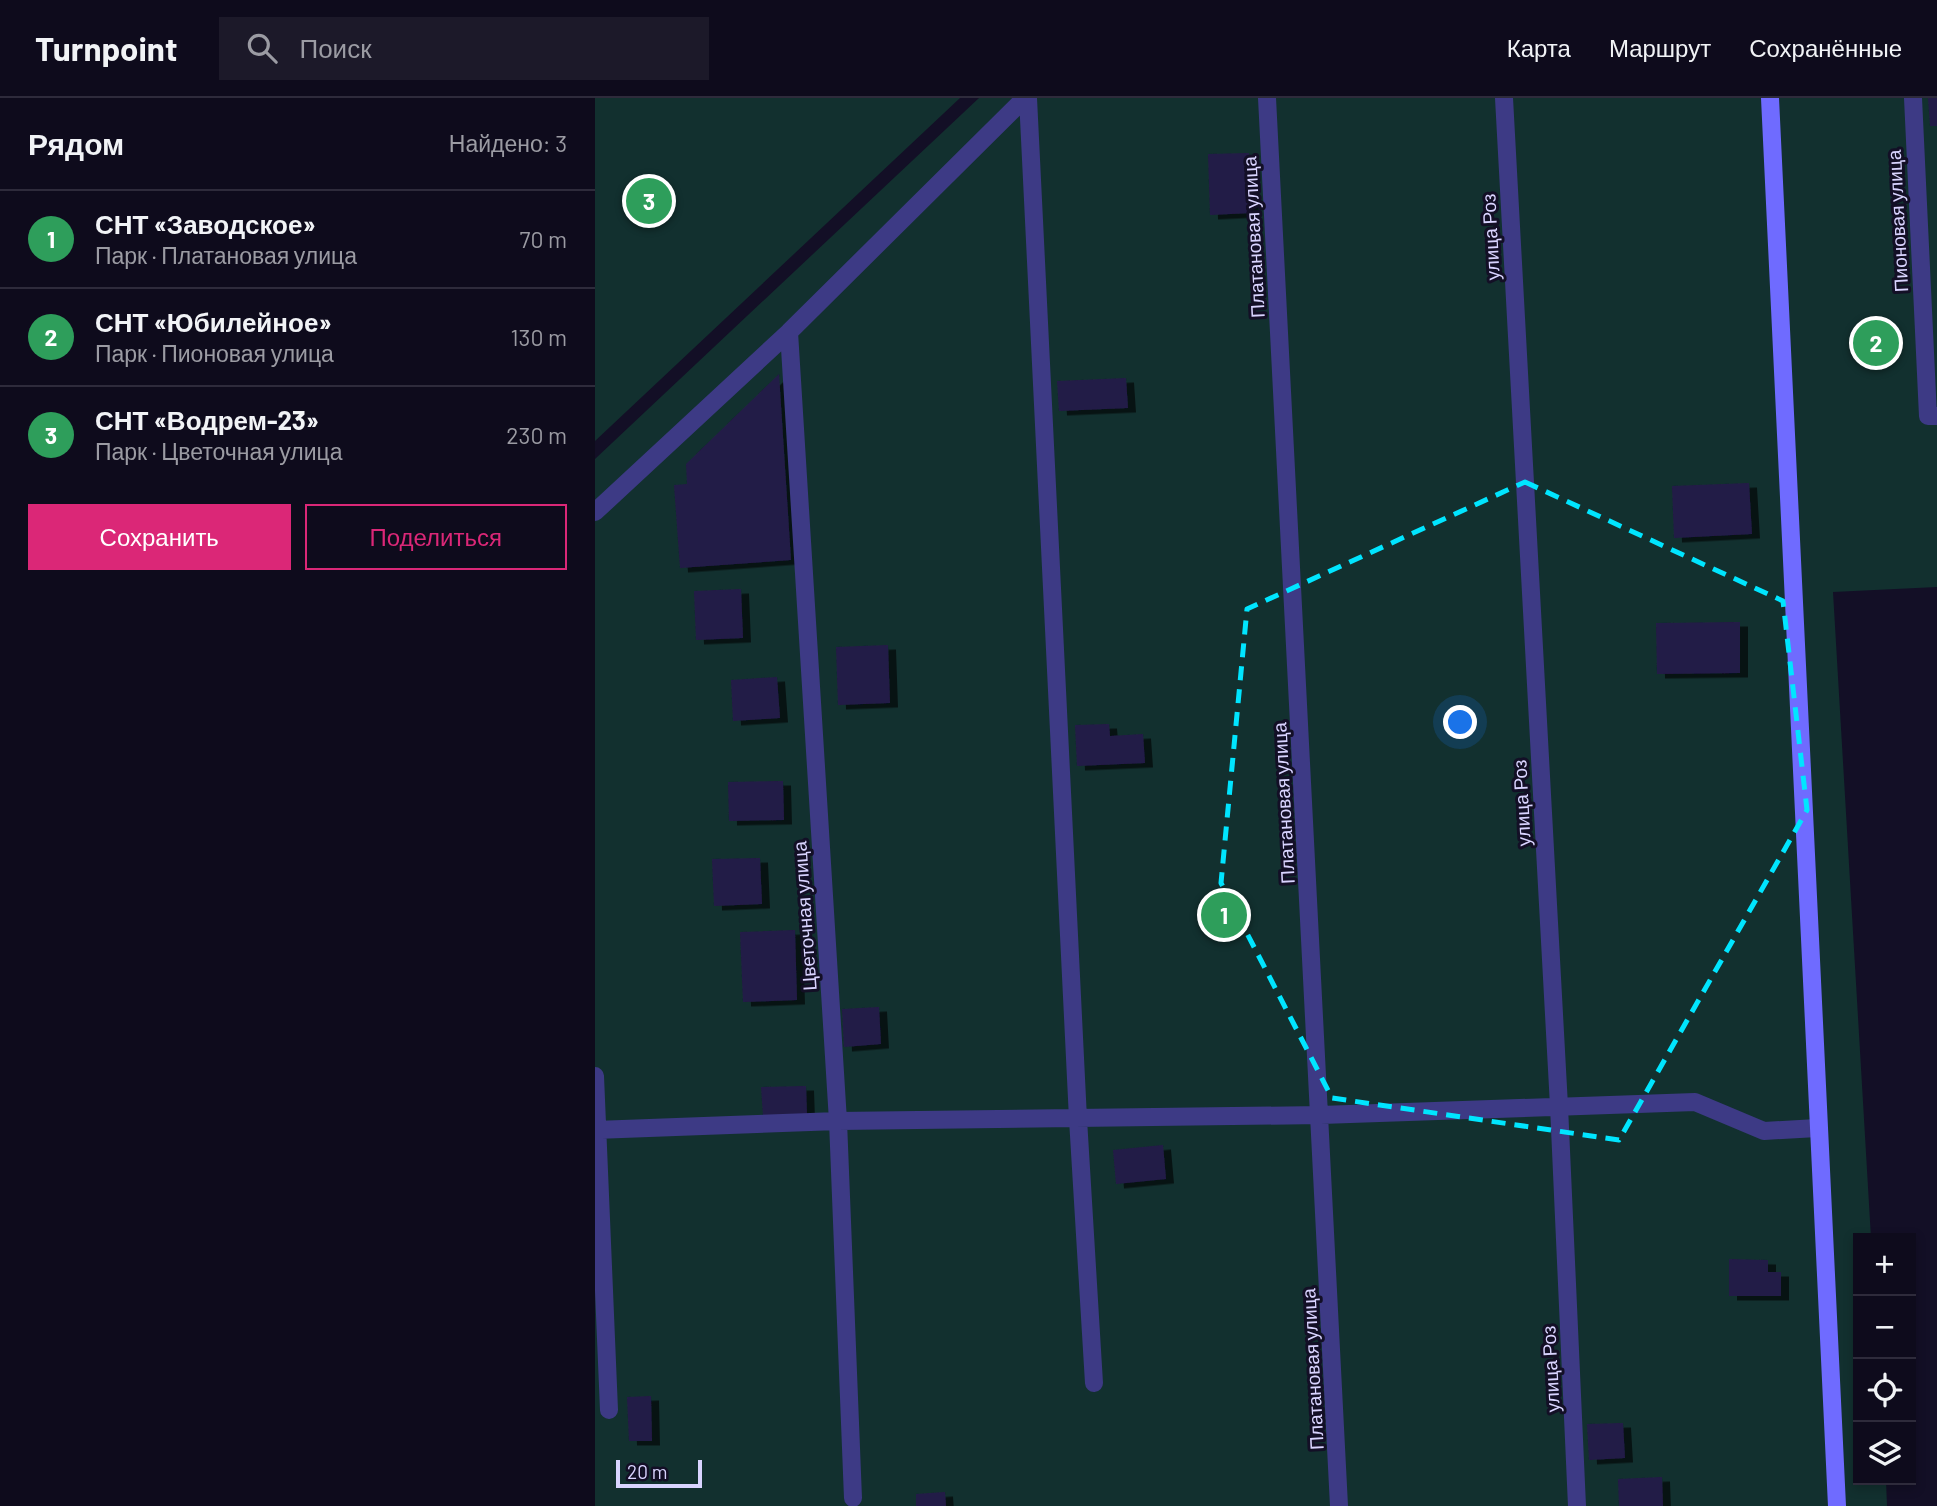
<!DOCTYPE html>
<html lang="ru">
<head>
<meta charset="utf-8">
<style>
  body { margin:0; font-family:Barlow,sans-serif; background:#1c1929; color:#f1f3f6 }
  .controls { position:absolute; right:21px; bottom:21px; display:grid; overflow:hidden; border-radius:0px; box-shadow:0 4px 10px #0003 }
  .controls button { width:63px; height:63px; display:grid; place-items:center; padding:0; border:0; border-bottom:2px solid #2e2b3b; background:#0e0b1c; color:#f1f3f6; font:35px sans-serif }
  .scale { position:absolute; left:21px; bottom:18px; width:86px; box-sizing:border-box; padding-left:7px; border:4px solid #d9d4ff; border-top:0; font-size:19px; line-height:24px; white-space:nowrap; color:#d9d4ff; -webkit-text-stroke:5px #130f26; paint-order:stroke }
  .you { position:absolute; left:866px; top:625px; width:24px; height:24px; margin:-18px; border:5px solid #fff; border-radius:50%; background:#1a73e8; box-shadow:0 0 0 10px #1a73e833 }
  .badge { display:grid; place-items:center; width:46px; height:46px; border-radius:50%; background:#db2777; color:#fff; font-size:23px; font-weight:700 }
  .pin { position:absolute; translate:-50% -50%; border:4px solid #fff; box-shadow:0 2px 7px #0006 }
  .list { margin:0; padding:0; list-style:none }
  h2 { display:flex; justify-content:space-between; align-items:center; height:91px; margin:0; padding:0 28px; font-size:30px }
  h2 small { font-size:23px; font-weight:400; color:#9b9ba3 }
  .list li { display:grid; grid-template-columns:46px 1fr auto; gap:21px; align-items:center; box-sizing:border-box; height:98px; padding:0 28px; border-top:2px solid #2e2b3b }
  .list b { display:block; font-size:26px; white-space:nowrap }
  .list p { margin:0; font-size:23px; white-space:nowrap; color:#9b9ba3 }
  .list em { font-size:23px; font-style:normal; color:#9b9ba3 }
  .actions { display:flex; gap:14px; padding:21px 28px }
  .actions a { flex:1; padding:16px 0; border:2px solid #db2777; border-radius:0px; text-align:center; font-size:24px; color:#db2777 }
  .actions .main { background:#db2777; color:#fff }
  .icon { flex:none; width:38px; height:38px; fill:none; stroke:currentColor; stroke-width:2; stroke-linecap:round; stroke-linejoin:round }
  .map { position:relative; flex:none; width:1342px; height:1408px; overflow:hidden }
  header { display:flex; align-items:center; gap:42px; box-sizing:border-box; height:98px; padding:0 35px; background:#0e0b1c; border-bottom:2px solid #2e2b3b }
  header strong { font-size:33px }
  nav { display:flex; gap:38px; margin-inline-start:auto; font-size:24px }
  .search { width:490px; height:63px; background:#1c1929; display:flex; align-items:center; gap:18px; box-sizing:border-box; padding:0 24px; border-radius:0px; color:#9b9ba3; font-size:26px }
  main { display:flex }
  aside { flex:1; background:#0e0b1c }
  .map>svg:first-child { display:block }
  .green { fill:#12302f }
  .building { fill:#241b47; filter:url(#shadow) }
  .lines { fill:none; stroke-linecap:round; stroke-linejoin:round }
  .street { stroke:#3d3a85; stroke-width:18 }
  .secondary { stroke:#6f6bff; stroke-width:18 }
  .marked { fill:none; stroke:#00e5ff; stroke-width:5; stroke-dasharray:14 9; stroke-linejoin:round }
  .labels { text-anchor:middle; dominant-baseline:central; stroke-width:6; stroke-linejoin:round; paint-order:stroke }
  .street-label { font-size:19px; fill:#d9d4ff; stroke:#130f26 }
</style>
</head>
<body>
<header>
<strong>Turnpoint</strong>
<div class="search"><svg class="icon" aria-label="search" viewBox="0 0 24 24"><circle cx="10" cy="10" r="6"/><path d="M15 15l6 6"/></svg>Поиск</div>
<nav><a>Карта</a><a>Маршрут</a><a>Сохранённые</a></nav>
</header>
<main>
<aside>
<h2>Рядом<small>Найдено: 3</small></h2>
<ul class="list">
<li><span class="badge" style="background:#2e9e5b">1</span><div><b>СНТ «Заводское»</b><p>Парк · Платановая улица</p></div><em>70 m</em></li>
<li><span class="badge" style="background:#2e9e5b">2</span><div><b>СНТ «Юбилейное»</b><p>Парк · Пионовая улица</p></div><em>130 m</em></li>
<li><span class="badge" style="background:#2e9e5b">3</span><div><b>СНТ «Водрем-23»</b><p>Парк · Цветочная улица</p></div><em>230 m</em></li>
</ul>
<div class="actions"><a class="main">Сохранить</a><a>Поделиться</a></div>
</aside>
<div class="map">
<svg width="1342" height="1408" viewBox="0 0 1342 1408">
  <defs>
    <filter id="shadow"><feDropShadow dx="8" dy="4.5" stdDeviation="0" flood-color="#0009"/></filter>
  </defs>
  <rect width="100%" height="100%" fill="#130f26"/>
  <!-- green -->
  <path class="green" d="M0 0H365L0 343Z
    M384 0H1342V489L1238 494 1276 1140H1263V1382H1291L1292 1408H0V361Z"/>
  <!-- building -->
  <path class="building" d="M1333 0H1342V28H1335Z
    M654 55 656 115 615 117 613 56Z
    M184 276 196 462 85 470 79 387 92 386 91 366Z
    M531 280 533 310 464 313 462 283Z
    M1154 385 1157 436 1079 440 1077 388Z
    M146 491 148 540 101 542 99 493Z
    M1145 524V575L1062 576 1061 525Z
    M293 547 295 605 243 607 241 549Z
    M182 579 185 620 138 623 136 582Z
    M514 626 515 638 548 636 550 665 482 668 480 627Z
    M188 683 189 722 134 723 133 684Z
    M165 760 167 806 119 808 117 761Z
    M200 832 202 902 148 904 145 834Z
    M284 909 286 946 249 949 247 911Z
    M211 988 212 1017 168 1018 166 989Z
    M568 1047 571 1081 521 1086 518 1052Z
    M1134 1161 1173 1162V1174H1186V1198H1134Z
    M56 1298 57 1343H34L32 1299Z
    M1028 1325 1030 1360 994 1362 992 1326Z
    M1067 1379 1068 1408H1024L1023 1381Z
    M350 1394 351 1408H321V1396Z"/>
  <g class="lines">
    <!-- street -->
    <path class="street" d="M433 0 483 1021 499 1285
      M672 0 744 1408
      M909 0 964 1008 982 1408
      M1318 0 1333 318H1342
      M194 234 243 1023 258 1400
      M0 414 194 234 430 0
      M0 978 14 1312
      M0 1032 243 1023 726 1017 1100 1004 1169 1033 1222 1030"/>
    <!-- secondary -->
    <path class="secondary" d="M1175 0 1242 1408"/>
  </g>
  <!-- marked area -->
  <path class="marked" d="M930 384 1188 503 1212 712 1024 1042 737 1000 626 785 652 511Z"/>
  <g class="labels">
    <!-- street labels -->
    <g class="street-label">
      <text transform="translate(1302 123) rotate(-93)">Пионовая улица</text>
      <text transform="translate(658 139) rotate(-93)">Платановая улица</text>
      <text transform="translate(895 139) rotate(-93)">улица Роз</text>
      <text transform="translate(688 705) rotate(-93)">Платановая улица</text>
      <text transform="translate(926 705) rotate(-93)">улица Роз</text>
      <text transform="translate(209 818) rotate(-94)">Цветочная улица</text>
      <text transform="translate(717 1271) rotate(-93)">Платановая улица</text>
      <text transform="translate(955 1271) rotate(-93)">улица Роз</text>
    </g>
  </g>
</svg>
<div class="controls">
<button>+</button>
<button>−</button>
<button><svg class="icon" aria-label="locate" viewBox="0 0 24 24"><circle cx="12" cy="12" r="6"/><path d="M12 2v4M12 18v4M2 12h4M18 12h4"/></svg></button>
<button><svg class="icon" aria-label="layers" viewBox="0 0 24 24"><path d="M12 4l9 5-9 5-9-5zM3 14l9 5 9-5"/></svg></button>
</div>
<div class="scale">20 m</div>
<div class="you"></div>
<div class="pin badge" style="left:629px;top:817px;background:#2e9e5b">1</div>
<div class="pin badge" style="left:1281px;top:245px;background:#2e9e5b">2</div>
<div class="pin badge" style="left:54px;top:103px;background:#2e9e5b">3</div>
</div>
</main>
</body>
</html>
